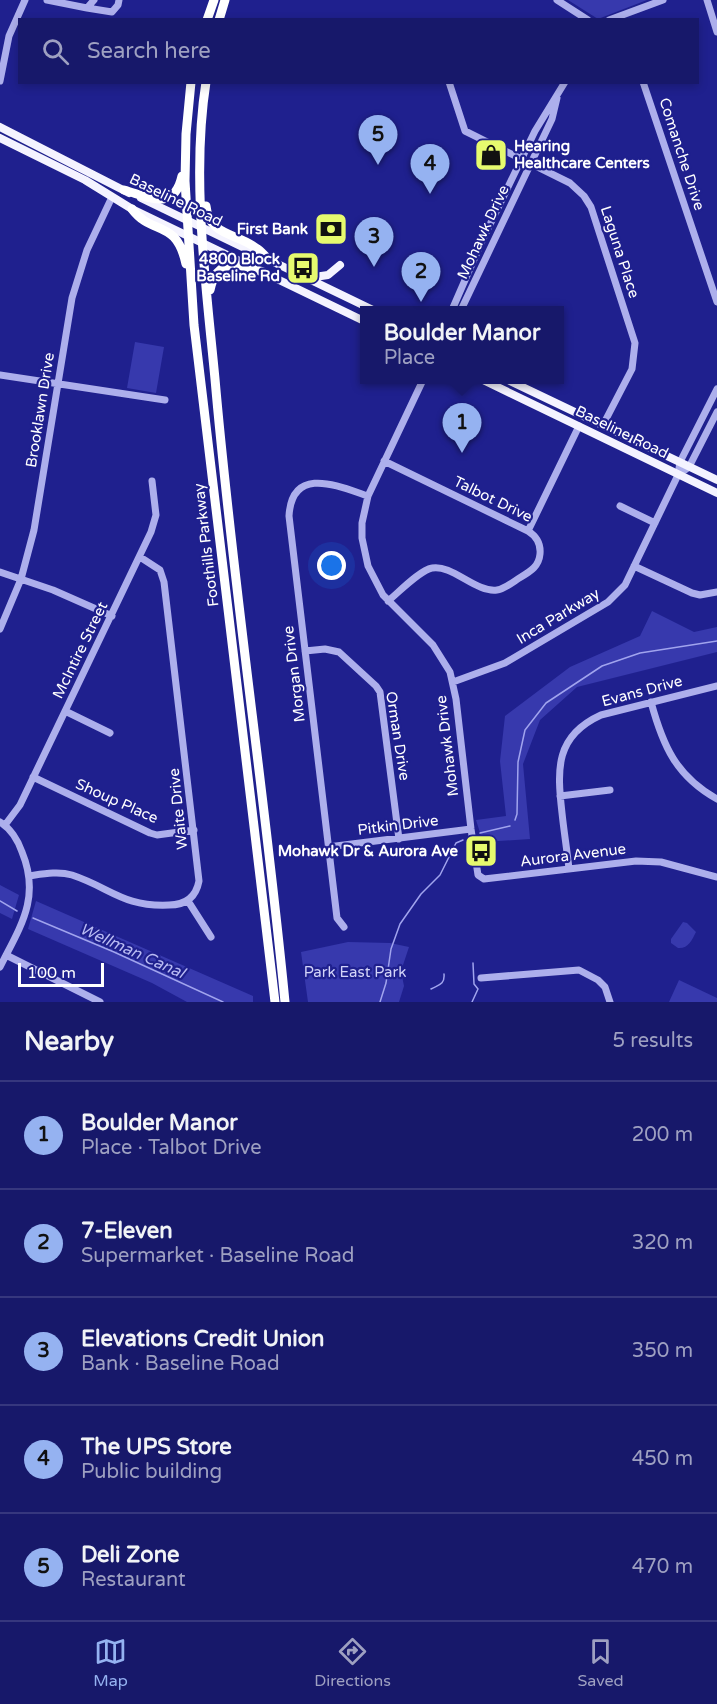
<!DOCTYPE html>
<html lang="en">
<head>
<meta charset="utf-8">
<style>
  body { margin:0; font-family:"Varela Round",sans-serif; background:#242572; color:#f1f3f6 }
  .scale { position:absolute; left:18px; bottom:15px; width:86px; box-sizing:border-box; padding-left:6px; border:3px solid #fff; border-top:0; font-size:16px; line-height:21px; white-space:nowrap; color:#fff; -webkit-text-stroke:4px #1f208e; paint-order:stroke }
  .you { position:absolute; left:332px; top:566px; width:21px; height:21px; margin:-15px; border:4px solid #fff; border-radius:50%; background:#1a73e8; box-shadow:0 0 0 9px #1a73e833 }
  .badge { display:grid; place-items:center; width:39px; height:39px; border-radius:50%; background:#95b2f1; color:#111; font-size:20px; font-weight:700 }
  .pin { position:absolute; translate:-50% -50px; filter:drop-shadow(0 2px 3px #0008) }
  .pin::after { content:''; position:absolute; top:32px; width:21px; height:18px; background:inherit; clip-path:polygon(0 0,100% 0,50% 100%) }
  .popup { position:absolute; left:360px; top:306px; width:204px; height:78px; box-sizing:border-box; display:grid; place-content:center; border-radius:0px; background:#17186a; filter:drop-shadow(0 2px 4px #0005); font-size:20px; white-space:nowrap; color:#9ea0c1 }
  .popup b { font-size:22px; color:#f1f3f6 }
  .popup::after { content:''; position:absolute; left:50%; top:100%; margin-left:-12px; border:12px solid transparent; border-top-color:#17186a }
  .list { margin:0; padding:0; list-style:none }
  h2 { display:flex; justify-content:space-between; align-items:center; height:78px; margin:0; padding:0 24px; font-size:26px }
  h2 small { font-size:20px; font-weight:400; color:#9ea0c1 }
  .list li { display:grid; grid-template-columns:39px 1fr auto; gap:18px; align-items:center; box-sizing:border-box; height:108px; padding:0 24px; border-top:2px solid #36377e }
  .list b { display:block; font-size:22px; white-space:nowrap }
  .list p { margin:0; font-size:20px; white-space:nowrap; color:#9ea0c1 }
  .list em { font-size:20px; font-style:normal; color:#9ea0c1 }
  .icon { flex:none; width:33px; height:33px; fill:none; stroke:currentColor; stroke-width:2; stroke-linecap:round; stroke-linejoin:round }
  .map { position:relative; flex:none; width:717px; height:1002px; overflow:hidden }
  .search { position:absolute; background:#17186a; box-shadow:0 3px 9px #0003; left:18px; right:18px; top:18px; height:66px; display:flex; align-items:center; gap:15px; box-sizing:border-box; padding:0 21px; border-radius:0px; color:#9ea0c1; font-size:22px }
  .sheet { height:618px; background:#17186a }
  nav { display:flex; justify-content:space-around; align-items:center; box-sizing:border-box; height:84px; border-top:2px solid #36377e; background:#17186a; font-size:16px; color:#9ea0c1 }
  nav a { display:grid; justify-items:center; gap:3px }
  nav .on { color:#95b2f1 }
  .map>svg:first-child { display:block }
  .green { fill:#3739ad }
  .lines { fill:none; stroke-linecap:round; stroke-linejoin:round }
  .stream { stroke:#a1a4ee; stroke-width:1.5 }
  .minor { stroke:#adafec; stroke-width:7 }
  .major { stroke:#f4f3ff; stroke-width:8 }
  .highway { stroke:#fff; stroke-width:9 }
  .labels { text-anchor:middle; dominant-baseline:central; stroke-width:4.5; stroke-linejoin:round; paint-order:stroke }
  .poi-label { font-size:15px; font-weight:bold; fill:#fff; stroke:#1f208e; text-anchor:end }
  .street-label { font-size:15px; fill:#fff; stroke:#1f208e }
  .park-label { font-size:15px; fill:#d3d4f9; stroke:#1f208e }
  .water-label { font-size:16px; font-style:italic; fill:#b9bbf3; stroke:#1f208e }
</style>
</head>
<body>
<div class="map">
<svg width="717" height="1002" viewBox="0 0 717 1002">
  <rect width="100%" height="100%" fill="#1f208e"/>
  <!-- green -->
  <path class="green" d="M568 0H647L598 19Z
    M135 342 164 347 156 393 127 388Z
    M652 611 694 632 717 627V652L577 687 540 720 523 764 530 839 483 842 476 820 506 816 500 761 505 716 570 667 640 636Z
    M0 885 19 895 12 919 0 913Z
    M36 901 253 996V1002H187L152 983 28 929Z
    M683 922 687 923 696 932C692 940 688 949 678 948L671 943V939Z
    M348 942 390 943 409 947 401 971 404 986 399 1002H308L301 952Z
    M679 980 717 998V1002H669Z"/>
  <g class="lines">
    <!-- stream -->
    <path class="stream" d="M515 820 517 814 518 762 525 730 546 703 602 666 640 653 717 641
      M480 833 510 826
      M0 901 17 911
      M33 918 114 952 223 1002
      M431 989C438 985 445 985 444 974
      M380 1002 386 983 391 949 400 924 421 894 440 875 456 843 463 840
      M472 1002 478 989 474 984 473 963"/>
    <!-- minor -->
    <path class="minor" d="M47 0 87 8
      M94 0 87 8 112 12 118 5 119 0
      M557 0 588 20
      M707 0 717 32
      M609 20 663 0
      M0 81 9 36 25 0
      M449 82 465 131 570 183 584 196 591 207 635 343 632 369 603 425
      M643 82 717 302
      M452 310 482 241 535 131 565 82
      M461 310 552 119 557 98
      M0 375 165 400
      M423 380 368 496 362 523V538L368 566 383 595 433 645 450 672 456 699 471 829 478 875 484 879 636 861 661 862 717 877
      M384 461 528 531C536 536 541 543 540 554 539 566 531 571 521 577 514 581 505 589 497 590 476 593 452 564 432 568 420 570 398 593 388 601
      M685 470 689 467 717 412
      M620 506 655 523
      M528 531 579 426
      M634 566 692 593 700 595 717 592
      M0 572 53 590 112 616
      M0 629 21 579 34 530 72 298 87 250 112 197
      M305 651 325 649 339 652 376 686 380 692 399 839
      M453 682 505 663 608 602 625 585 678 475 680 462 717 389
      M651 702C663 746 676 776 717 799
      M65 711 110 733
      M33 777 150 833 157 835 194 830
      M560 796 610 790
      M0 822C10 828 18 840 22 852 41 898 20 927 0 967
      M5 825 20 805 151 532 156 515 152 481
      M328 847 471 829
      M569 869C567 850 564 832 562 813 557 769 555 736 601 715L717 686
      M29 876C43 874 58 871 72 875 111 888 123 907 169 905 186 905 196 897 199 881L164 582 160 570 140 557
      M188 901 211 937
      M344 927 337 918 289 516C292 465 338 486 368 496
      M6 955 100 1002
      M481 978 579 970 598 980 605 987 610 1002"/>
    <!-- major -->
    <path class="major" d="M0 127 129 193
      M0 138 85 180 132 209 364 321
      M141 198 373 310
      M308 278 328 275 340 265
      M483 380 717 493
      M508 380 717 480"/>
    <!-- highway -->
    <path class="highway" d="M207 20 214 0
      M219 20 225 0
      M191 82 186 134 185 181 194 325 275 1002
      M206 82C191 177 206 284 215 379 233 587 265 794 285 1002
      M124 190C149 197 174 212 182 176
      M206 206C209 236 237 233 256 248 260 250 264 255 267 258
      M132 209C152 236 176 218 186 264
      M210 290C217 257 238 264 263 272"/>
  </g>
  <!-- icons -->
  <defs>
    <g id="shop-square" transform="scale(1.725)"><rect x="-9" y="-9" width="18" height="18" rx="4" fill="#e6fa6e" stroke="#1f208e"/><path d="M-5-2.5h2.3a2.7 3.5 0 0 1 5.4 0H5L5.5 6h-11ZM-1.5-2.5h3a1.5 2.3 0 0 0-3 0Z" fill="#111"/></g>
    <g id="bank-square" transform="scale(1.725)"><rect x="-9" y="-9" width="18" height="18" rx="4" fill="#e6fa6e" stroke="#1f208e"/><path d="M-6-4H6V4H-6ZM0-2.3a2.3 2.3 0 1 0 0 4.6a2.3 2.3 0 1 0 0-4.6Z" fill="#111"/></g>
    <g id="bus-square" transform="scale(1.725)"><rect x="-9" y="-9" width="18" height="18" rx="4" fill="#e6fa6e" stroke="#1f208e"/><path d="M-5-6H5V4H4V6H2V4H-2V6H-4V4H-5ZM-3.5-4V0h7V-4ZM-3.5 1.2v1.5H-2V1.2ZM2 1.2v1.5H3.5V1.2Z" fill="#111"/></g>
  </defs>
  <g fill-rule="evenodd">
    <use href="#shop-square" x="491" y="155"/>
    <use href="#bank-square" x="331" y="229"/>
    <use href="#bus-square" x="303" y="268"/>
    <use href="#bus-square" x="481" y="851"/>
  </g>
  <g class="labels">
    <!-- poi labels -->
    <g class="poi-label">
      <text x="514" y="146" text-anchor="start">Hearing<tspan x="514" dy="17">Healthcare Centers</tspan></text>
      <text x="308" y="229">First Bank</text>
      <text x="280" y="259">4800 Block<tspan x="280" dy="17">Baseline Rd</tspan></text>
      <text x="458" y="851">Mohawk Dr &amp; Aurora Ave</text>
    </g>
    <!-- street labels -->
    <g class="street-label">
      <text transform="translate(682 154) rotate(72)">Comanche Drive</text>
      <text transform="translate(176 200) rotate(26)">Baseline Road</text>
      <text transform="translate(483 232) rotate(-65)">Mohawk Drive</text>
      <text transform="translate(620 252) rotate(72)">Laguna Place</text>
      <text transform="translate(40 410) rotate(-81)">Brooklawn Drive</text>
      <text transform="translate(622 432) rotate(26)">Baseline Road</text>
      <text transform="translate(493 499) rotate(26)">Talbot Drive</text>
      <text transform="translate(206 545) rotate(-97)">Foothills Parkway</text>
      <text transform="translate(558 616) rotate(-31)">Inca Parkway</text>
      <text transform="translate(80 650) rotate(-64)">McIntire Street</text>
      <text transform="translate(294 674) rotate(-97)">Morgan Drive</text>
      <text transform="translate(642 691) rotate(-15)">Evans Drive</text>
      <text transform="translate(398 736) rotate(81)">Orman Drive</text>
      <text transform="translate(447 746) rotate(-97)">Mohawk Drive</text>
      <text transform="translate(117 801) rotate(24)">Shoup Place</text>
      <text transform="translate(178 809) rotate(-96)">Waite Drive</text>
      <text transform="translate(398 825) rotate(-7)">Pitkin Drive</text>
      <text transform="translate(573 855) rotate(-7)">Aurora Avenue</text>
    </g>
    <!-- park labels -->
    <g class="park-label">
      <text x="355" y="972">Park East Park</text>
    </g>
    <!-- water labels -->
    <g class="water-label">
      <text transform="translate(132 951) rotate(24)">Wellman Canal</text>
    </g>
  </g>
</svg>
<div class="scale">100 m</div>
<div class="you"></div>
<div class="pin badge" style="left:462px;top:453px">1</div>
<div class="popup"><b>Boulder Manor</b>Place</div>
<div class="pin badge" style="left:421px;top:302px">2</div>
<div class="pin badge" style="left:374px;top:267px">3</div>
<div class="pin badge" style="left:430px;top:194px">4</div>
<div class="pin badge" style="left:378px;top:165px">5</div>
<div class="search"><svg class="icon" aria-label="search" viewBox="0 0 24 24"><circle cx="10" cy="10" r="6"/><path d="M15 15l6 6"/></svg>Search here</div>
</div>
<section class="sheet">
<h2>Nearby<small>5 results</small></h2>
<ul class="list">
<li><span class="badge">1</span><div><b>Boulder Manor</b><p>Place · Talbot Drive</p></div><em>200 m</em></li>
<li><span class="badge">2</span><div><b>7-Eleven</b><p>Supermarket · Baseline Road</p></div><em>320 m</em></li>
<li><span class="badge">3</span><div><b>Elevations Credit Union</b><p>Bank · Baseline Road</p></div><em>350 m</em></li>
<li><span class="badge">4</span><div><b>The UPS Store</b><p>Public building</p></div><em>450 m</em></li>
<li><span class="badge">5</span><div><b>Deli Zone</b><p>Restaurant</p></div><em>470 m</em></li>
</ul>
</section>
<nav>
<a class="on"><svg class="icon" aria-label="map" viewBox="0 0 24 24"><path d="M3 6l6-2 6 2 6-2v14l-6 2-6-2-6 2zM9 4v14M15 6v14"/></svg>Map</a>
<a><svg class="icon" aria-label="directions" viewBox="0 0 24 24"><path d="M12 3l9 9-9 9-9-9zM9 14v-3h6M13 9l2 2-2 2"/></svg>Directions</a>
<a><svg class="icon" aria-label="saved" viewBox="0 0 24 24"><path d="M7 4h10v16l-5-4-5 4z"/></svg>Saved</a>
</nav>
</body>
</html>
